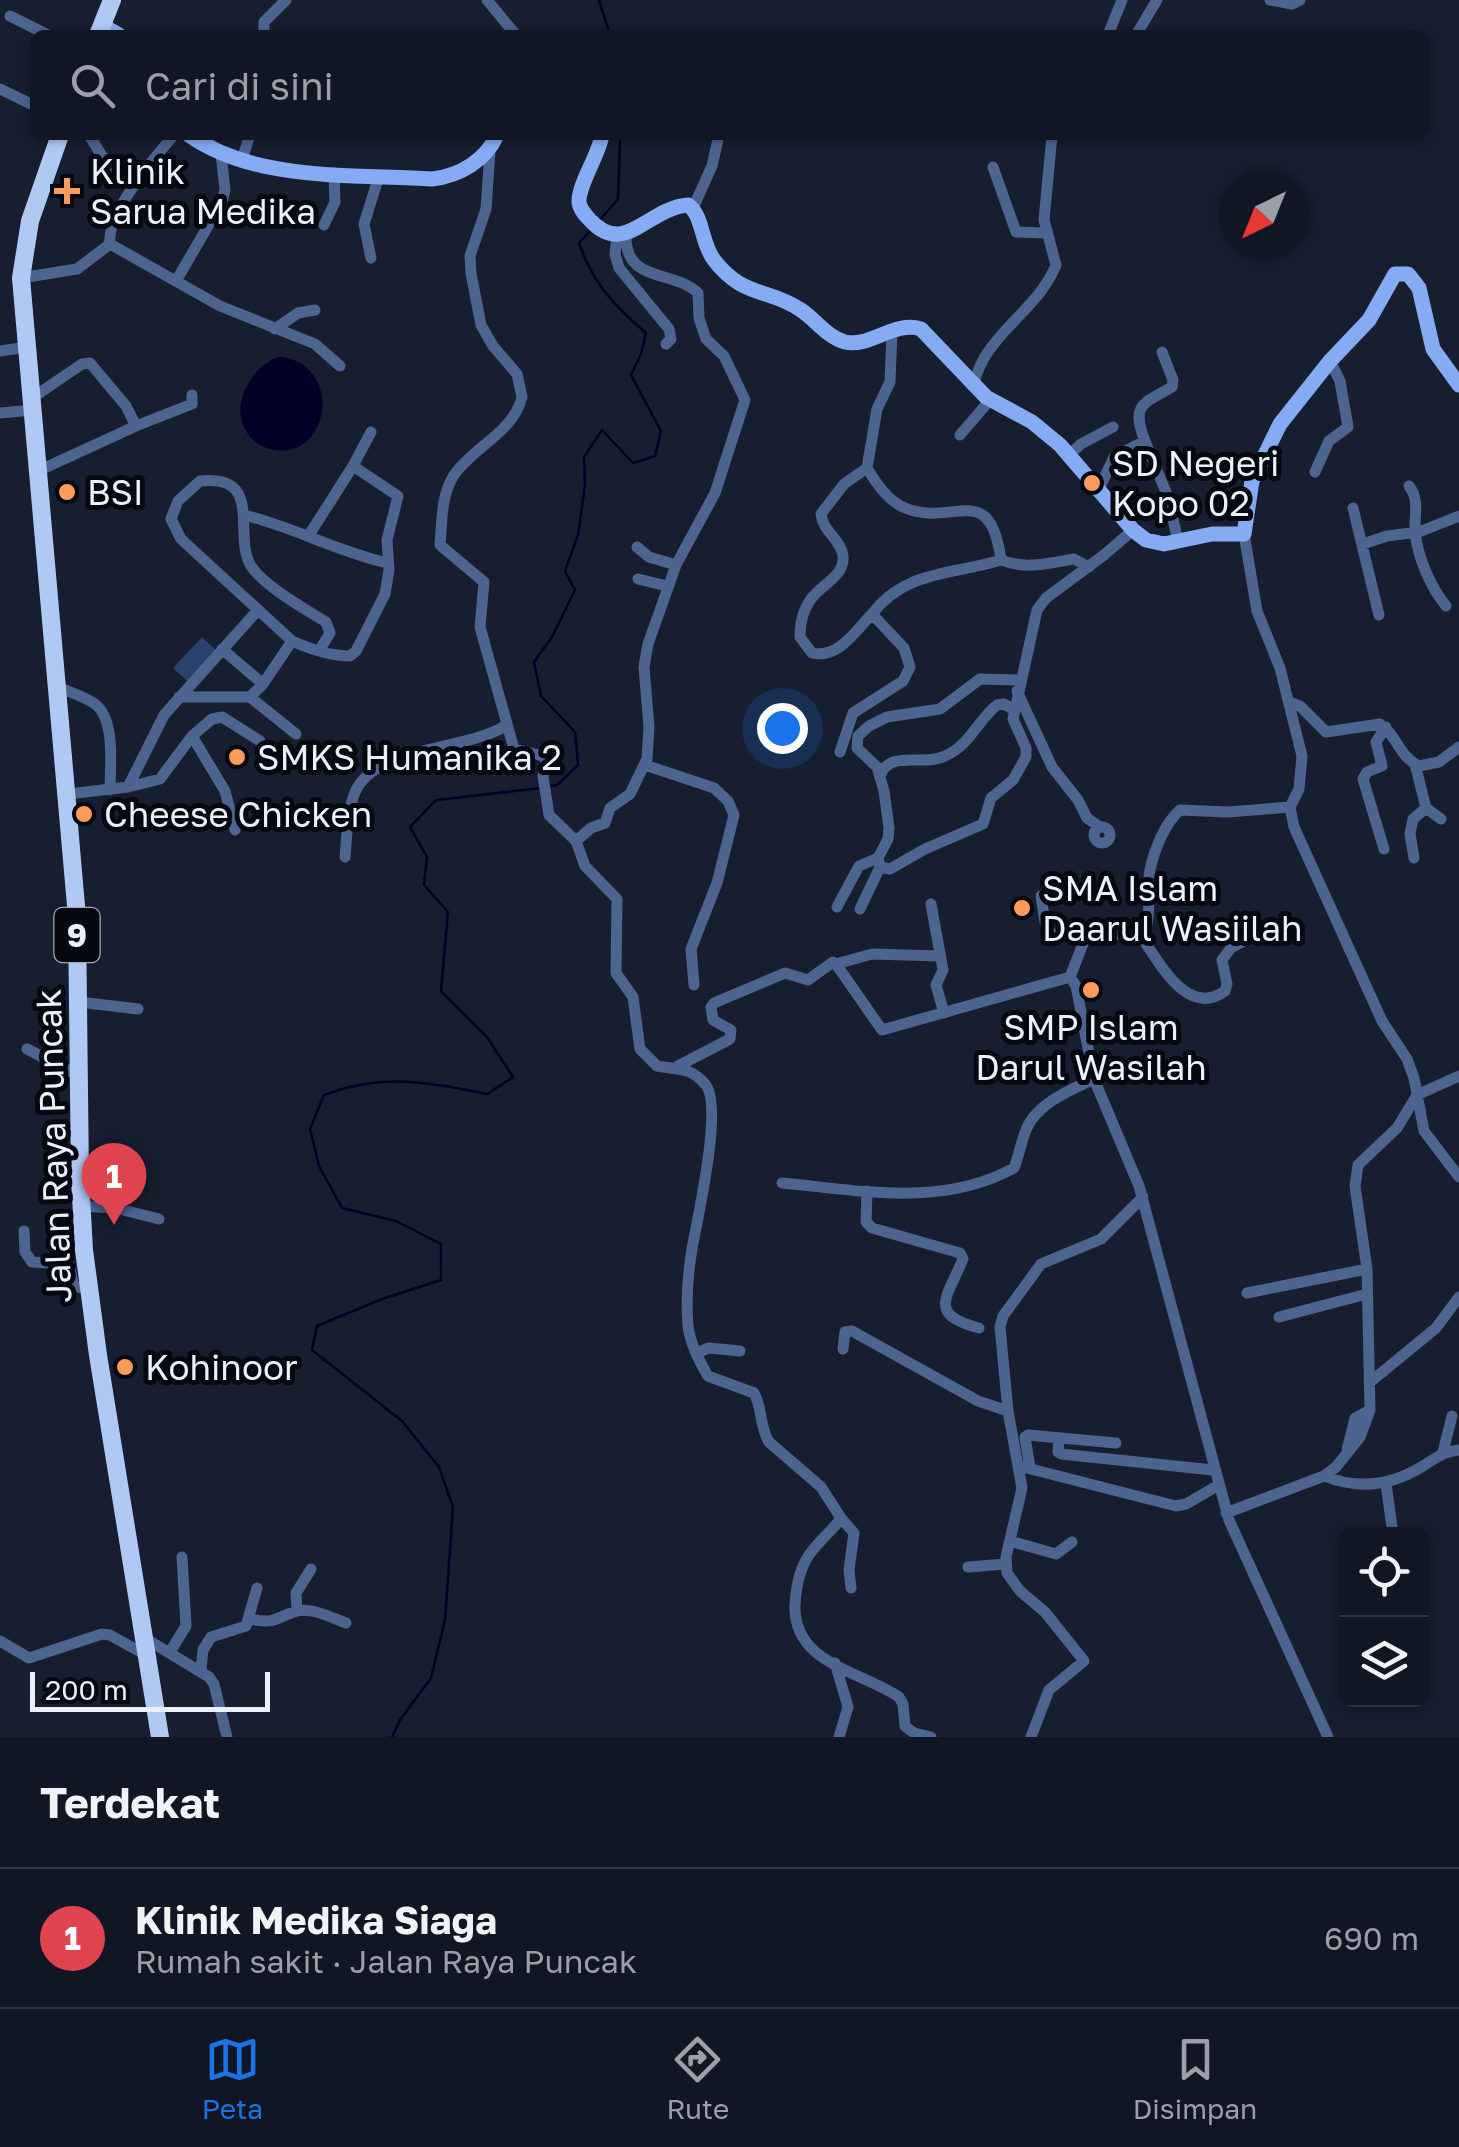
<!DOCTYPE html>
<html lang="id">
<head>
<meta charset="utf-8">
<style>
  body { margin:0; font-family:"Golos Text",sans-serif; background:#191f2b; color:#f1f3f6 }
  .controls { position:absolute; right:30px; bottom:30px; display:grid; overflow:hidden; border-radius:15px; box-shadow:0 2px 8px #0004 }
  .controls button { width:90px; height:90px; display:grid; place-items:center; padding:0; border:0; border-bottom:2px solid #303541; background:#101623; color:#f1f3f6; font:50px sans-serif }
  .compass { position:absolute; left:1219px; top:170px; width:90px; height:90px; border-radius:50%; background:#101623; box-shadow:0 2px 8px #0004; rotate:223deg }
  .scale { position:absolute; left:30px; bottom:25px; width:240px; box-sizing:border-box; padding-left:10px; border:5px solid #eaf0fc; border-top:0; font-size:28px; line-height:35px; white-space:nowrap; color:#eaf0fc; -webkit-text-stroke:8px #05080f; paint-order:stroke }
  .you { position:absolute; left:782px; top:728px; width:35px; height:35px; margin:-25px; border:8px solid #fff; border-radius:50%; background:#1a73e8; box-shadow:0 0 0 15px #1a73e833 }
  .badge { display:grid; place-items:center; width:65px; height:65px; border-radius:50%; background:#1a73e8; color:#fff; font-size:32px; font-weight:700 }
  .pin { position:absolute; translate:-50% -82px; filter:drop-shadow(0 2px 5px #0008) }
  .pin::after { content:''; position:absolute; top:52px; width:35px; height:30px; background:inherit; clip-path:polygon(0 0,100% 0,50% 100%) }
  .list { margin:0; padding:0; list-style:none }
  h2 { display:flex; justify-content:space-between; align-items:center; height:130px; margin:0; padding:0 40px; font-size:42px }
  h2 small { font-size:32px; font-weight:400; color:#9c9fa6 }
  .list li { display:grid; grid-template-columns:65px 1fr auto; gap:30px; align-items:center; box-sizing:border-box; height:140px; padding:0 40px; border-top:2px solid #303541 }
  .list b { display:block; font-size:38px; white-space:nowrap }
  .list p { margin:0; font-size:32px; white-space:nowrap; color:#9c9fa6 }
  .list em { font-size:32px; font-style:normal; color:#9c9fa6 }
  .icon { flex:none; width:55px; height:55px; fill:none; stroke:currentColor; stroke-width:2; stroke-linecap:round; stroke-linejoin:round }
  .map { position:relative; flex:none; width:1459px; height:1737px; overflow:hidden }
  .search { position:absolute; background:#101623; box-shadow:0 2px 8px #0004; left:30px; right:30px; top:30px; height:110px; display:flex; align-items:center; gap:25px; box-sizing:border-box; padding:0 35px; border-radius:15px; color:#9c9fa6; font-size:38px }
  .sheet { height:270px; background:#101623 }
  nav { display:flex; justify-content:space-around; align-items:center; box-sizing:border-box; height:140px; border-top:2px solid #303541; background:#101623; font-size:28px; color:#9c9fa6 }
  nav a { display:grid; justify-items:center; gap:5px }
  nav .on { color:#1a73e8 }
  .map>svg:first-child { display:block }
  .green { fill:#2a416b }
  .water { fill:#000026 }
  .lines { fill:none; stroke-linecap:round; stroke-linejoin:round }
  .stream { stroke:#000026; stroke-width:2.5 }
  .minor { stroke:#4d6490; stroke-width:11 }
  .major { stroke:#84abf3; stroke-width:15 }
  .highway { stroke:#b0c8f4; stroke-width:18 }
  .poi-dot { fill:#ff9b5a; stroke:#05080f; stroke-width:4 }
  .labels { text-anchor:middle; dominant-baseline:central; stroke-width:10; stroke-linejoin:round; paint-order:stroke }
  .shield { fill:#05080f; stroke:#a5aab5; stroke-width:2.5 }
  .shield-label { font-size:32px; font-weight:bold; fill:#eaf0fc }
  .poi-label { font-size:35px; fill:#eaf0fc; stroke:#05080f; text-anchor:start }
  .street-label { font-size:35px; fill:#eaf0fc; stroke:#05080f }
</style>
</head>
<body>
<div class="map">
<svg width="1459" height="1737" viewBox="0 0 1459 1737">
  <rect width="100%" height="100%" fill="#161e2f"/>
  <!-- green -->
  <path class="green" d="M202 637 218 652 189 683 173 668Z"/>
  <!-- water -->
  <path class="water" d="M278 357C320 358 336 407 310 438 294 457 261 453 248 434 228 407 251 367 278 357Z"/>
  <g class="lines">
    <!-- stream -->
    <path class="stream" d="M599 0 610 35
      M599 221 618 199 620 135
      M550 786 557 785 578 765 575 732 541 696 534 662 552 637 575 590 565 571 578 535 585 485 584 457 602 430 633 463 655 456 661 431 631 375 641 354 646 333C615 307 592 282 579 243L590 231
      M392 1737 400 1720 431 1678 445 1620 453 1507 439 1467 402 1421 312 1350 317 1326 382 1299 441 1280V1244L396 1221 342 1208 319 1166 310 1129 324 1095C382 1073 428 1082 487 1094L513 1077 487 1037 441 991 448 912 424 885 427 857 410 827 436 800 542 788"/>
    <!-- minor -->
    <path class="minor" d="M487 0 516 35
      M1270 0 1292 4 1300 0
      M10 16 48 35
      M264 35V22L286 0
      M1108 35 1122 0
      M1136 35 1157 0
      M0 89 35 106
      M89 135 102 156 136 185
      M490 151 486 209 470 256 471 273 481 325 493 346 517 374 522 397C513 433 474 446 454 475 441 495 442 522 440 545L484 582 480 627 514 749 547 757 543 776 549 815 576 841 585 866 617 899 616 973 633 997 640 1049 657 1066C677 1070 689 1066 705 1084 724 1104 697 1220 692 1249 688 1273 686 1302 688 1326 690 1343 699 1361 708 1376L754 1393C763 1409 759 1426 769 1442L821 1487 841 1518C831 1533 815 1543 806 1560 798 1574 796 1589 795 1605 793 1663 858 1670 899 1697L903 1704 905 1726 914 1733 931 1737
      M241 162 250 135
      M993 167 1016 232 1046 233
      M693 208 712 166 719 135
      M324 225 335 202 334 173
      M617 236 615 254 619 268 669 329 671 339 666 344
      M110 244 220 306 315 344 340 366
      M371 258 364 224 379 176
      M21 278 77 269 110 244C106 214 154 158 174 135
      M176 281 222 202 225 190 221 154
      M275 329 298 313 315 310
      M892 331 890 382 877 409 867 468C876 483 888 501 905 508 953 528 990 478 1001 560 1026 570 1049 563 1074 559L1089 567
      M0 351 27 347
      M974 384C984 335 1038 311 1056 265L1044 220 1052 135
      M32 398 82 364 90 363 126 406 136 426 38 471
      M0 413 33 410
      M136 426 192 404V395
      M960 435 990 400
      M1145 441 1168 497 1178 541
      M1069 455 1081 444 1113 427
      M353 466 371 432
      M1315 472 1329 441 1348 427 1340 381 1330 361
      M1409 486C1420 500 1414 516 1415 532 1418 558 1430 586 1446 606
      M1099 489 1114 457 1145 441C1131 405 1142 404 1172 387L1173 380 1162 352
      M1353 508 1379 615
      M244 515C294 527 338 552 388 563
      M1244 534 1257 611 1280 668 1302 756 1299 789 1290 807 1294 827 1382 1021 1407 1059 1414 1078 1424 1131 1459 1177
      M309 535 353 466 398 496 387 540 389 570 385 594 356 651 350 656C330 656 310 649 292 641L181 539 171 519 178 501 200 481C265 474 232 535 251 566 264 586 305 609 326 622L330 633 319 651
      M1363 544 1387 536 1419 532 1459 516
      M637 547 649 557 676 565
      M638 579 667 586
      M872 614C906 570 952 575 1001 560
      M222 649 263 684
      M1019 680 980 679 940 709 887 717 869 726 858 736 857 748 877 767 884 791 889 828 888 839 878 858 880 867 890 869 925 849 983 824 991 798 1013 780 1026 757V748L1013 719 1037 610 1046 598 1104 555 1133 530
      M58 687C69 692 84 696 95 704 116 720 110 767 110 790
      M1017 691 1052 767 1078 800 1087 818 1100 827
      M179 697H250L263 684 292 641
      M250 697 296 734
      M1289 702 1300 706 1326 732 1380 724C1397 735 1399 757 1419 766L1439 762 1459 747
      M192 736 225 791 235 830
      M840 752 853 713 903 681 910 667 904 648 872 614C855 631 839 659 812 653L800 637C800 624 803 610 811 599 822 584 845 576 843 556 841 539 823 532 821 514L844 484 867 468
      M1415 764 1426 808 1441 819
      M645 765 714 788 728 801 734 815 717 883 691 949 694 985
      M880 776C890 749 922 767 945 756 970 745 978 720 997 705L1004 704 1014 710
      M128 787 160 779 192 736 212 719 222 717 260 741
      M68 794 128 787 164 715 258 610
      M1290 807 1228 812 1180 810C1165 823 1154 850 1150 870 1146 889 1152 909 1146 928L1133 936 1088 931 1070 977 1076 986 1094 1079 1139 1186 1229 1520 1328 1737
      M1094 835a8 8 0 1 1 16 0a8 8 0 1 1-16 0Z
      M576 841 591 828 605 823 610 808 630 794 647 759 649 727 644 667 648 644 676 565 715 493 745 400 724 356 706 339 699 318 698 293C673 269 625 284 626 235
      M1384 849 1363 779 1367 772 1382 766 1376 742 1386 727
      M345 857C347 836 347 807 357 788 381 746 467 750 505 726
      M1414 858 1410 834 1413 819 1426 808
      M1041 896 1045 922 1050 933 1056 935 1088 931
      M931 904 943 970 936 985 944 1013
      M837 907 859 866 878 858
      M860 909 880 867
      M1139 934C1159 960 1186 1019 1225 991L1227 984 1222 960 1231 948 1244 941
      M836 964 882 1030 1070 977
      M79 1002 138 1009
      M27 1049 78 1075
      M678 1066 730 1039 731 1030 713 1020 711 1007 714 1003 785 973 808 980 833 962 836 964 872 954 940 956
      M782 1183C860 1190 941 1208 1014 1168 1019 1156 1021 1142 1026 1130 1036 1104 1070 1090 1094 1079
      M867 1191 866 1222 872 1228 960 1253 963 1259C947 1298 927 1314 979 1328
      M81 1206 115 1208 159 1219
      M24 1231 25 1252 32 1262 69 1264 74 1287 89 1288
      M1247 1293 1367 1269
      M1279 1317 1367 1294
      M843 1349 845 1332 852 1331 978 1401 1008 1411
      M696 1353 709 1348 740 1351
      M1369 1383 1436 1328 1459 1297
      M1059 1439 1058 1452 1061 1454 1213 1470
      M1347 1450 1355 1418 1370 1410
      M1443 1452 1452 1416
      M1019 1466 1176 1506 1186 1504 1217 1486
      M1030 1468 1025 1437 1028 1435 1116 1443
      M1324 1476C1359 1490 1391 1486 1423 1466 1436 1458 1444 1451 1459 1450
      M1386 1484 1393 1534
      M1226 1513 1324 1476 1336 1467 1360 1437 1370 1410 1367 1269 1355 1186 1358 1165 1397 1128 1417 1095 1459 1076
      M841 1518 854 1533 849 1570 851 1588
      M1010 1541 1056 1554 1072 1542
      M968 1567 1005 1564
      M297 1611 296 1593 311 1569
      M250 1619C275 1625 276 1617 297 1611 312 1607 332 1618 346 1623
      M143 1637 209 1677 214 1684 227 1737
      M0 1641 29 1658 102 1634 110 1635 146 1655
      M170 1652 186 1626 182 1557
      M835 1663 848 1707 839 1737
      M201 1670 203 1650 211 1637 246 1626 257 1588
      M1031 1737 1049 1690 1084 1661 1045 1612 1020 1591 1007 1573 1006 1557 1022 1488 1008 1411 1000 1327 1003 1316 1041 1264 1101 1239 1143 1197"/>
    <!-- major -->
    <path class="major" d="M102 25 119 35
      M189 135C256 182 353 174 432 179 460 176 486 160 497 135
      M602 135C599 155 578 185 579 202 580 210 586 216 591 221 625 257 648 208 688 205 703 215 701 243 714 260 743 298 769 288 801 310 816 320 827 337 845 342 870 348 895 320 921 329L986 397 1032 422 1060 445 1133 530 1146 540 1164 544 1212 534H1244L1252 481 1280 424 1330 361 1369 320 1395 274H1408L1419 288 1433 349 1459 385"/>
    <!-- highway -->
    <path class="highway" d="M98 35 112 0
      M60 135 30 221 21 278 77 917 80 1179 84 1250 98 1355 160 1737"/>
  </g>
  <!-- markers -->
  <g class="poi-dot">
    <path d="M62 176h10v10h10v10h-10v10h-10v-10h-10v-10h10z"/>
    <circle cx="1092" cy="483" r="10"/>
    <circle cx="67" cy="492" r="10"/>
    <circle cx="237" cy="757" r="10"/>
    <circle cx="84" cy="814" r="10"/>
    <circle cx="1022" cy="908" r="10"/>
    <circle cx="1091" cy="990" r="10"/>
    <circle cx="125" cy="1367" r="10"/>
  </g>
  <g class="labels">
    <!-- shield labels -->
    <rect class="shield" x="54.5" y="908" width="45" height="54" rx="8"/>
    <g class="shield-label">
      <text x="77" y="935">9</text>
    </g>
    <!-- poi labels -->
    <g class="poi-label">
      <text x="90" y="171">Klinik<tspan x="90" dy="40">Sarua Medika</tspan></text>
      <text x="1112" y="463">SD Negeri<tspan x="1112" dy="40">Kopo 02</tspan></text>
      <text x="87" y="492">BSI</text>
      <text x="257" y="757">SMKS Humanika 2</text>
      <text x="104" y="814">Cheese Chicken</text>
      <text x="1042" y="888">SMA Islam<tspan x="1042" dy="40">Daarul Wasiilah</tspan></text>
      <text x="1091" y="1027" text-anchor="middle">SMP Islam<tspan x="1091" dy="40">Darul Wasilah</tspan></text>
      <text x="145" y="1367">Kohinoor</text>
    </g>
    <!-- street labels -->
    <g class="street-label">
      <text transform="translate(53 1146) rotate(-92)">Jalan Raya Puncak</text>
    </g>
  </g>
</svg>
<div class="controls">
<button><svg class="icon" aria-label="locate" viewBox="0 0 24 24"><circle cx="12" cy="12" r="6"/><path d="M12 2v4M12 18v4M2 12h4M18 12h4"/></svg></button>
<button><svg class="icon" aria-label="layers" viewBox="0 0 24 24"><path d="M12 4l9 5-9 5-9-5zM3 14l9 5 9-5"/></svg></button>
</div>
<svg class="compass" viewBox="-18 -18 36 36"><path d="M0-13l5 13h-10z" fill="#e53935"/><path d="M0 13l5-13h-10z" fill="#9c9fa6"/></svg>
<div class="scale">200 m</div>
<div class="you"></div>
<div class="pin badge" style="left:114px;top:1225px;background:#e0444e">1</div>
<div class="search"><svg class="icon" aria-label="search" viewBox="0 0 24 24"><circle cx="10" cy="10" r="6"/><path d="M15 15l6 6"/></svg>Cari di sini</div>
</div>
<section class="sheet">
<h2>Terdekat<small></small></h2>
<ul class="list">
<li><span class="badge" style="background:#e0444e">1</span><div><b>Klinik Medika Siaga</b><p>Rumah sakit · Jalan Raya Puncak</p></div><em>690 m</em></li>
</ul>
</section>
<nav>
<a class="on"><svg class="icon" aria-label="map" viewBox="0 0 24 24"><path d="M3 6l6-2 6 2 6-2v14l-6 2-6-2-6 2zM9 4v14M15 6v14"/></svg>Peta</a>
<a><svg class="icon" aria-label="directions" viewBox="0 0 24 24"><path d="M12 3l9 9-9 9-9-9zM9 14v-3h6M13 9l2 2-2 2"/></svg>Rute</a>
<a><svg class="icon" aria-label="saved" viewBox="0 0 24 24"><path d="M7 4h10v16l-5-4-5 4z"/></svg>Disimpan</a>
</nav>
</body>
</html>
